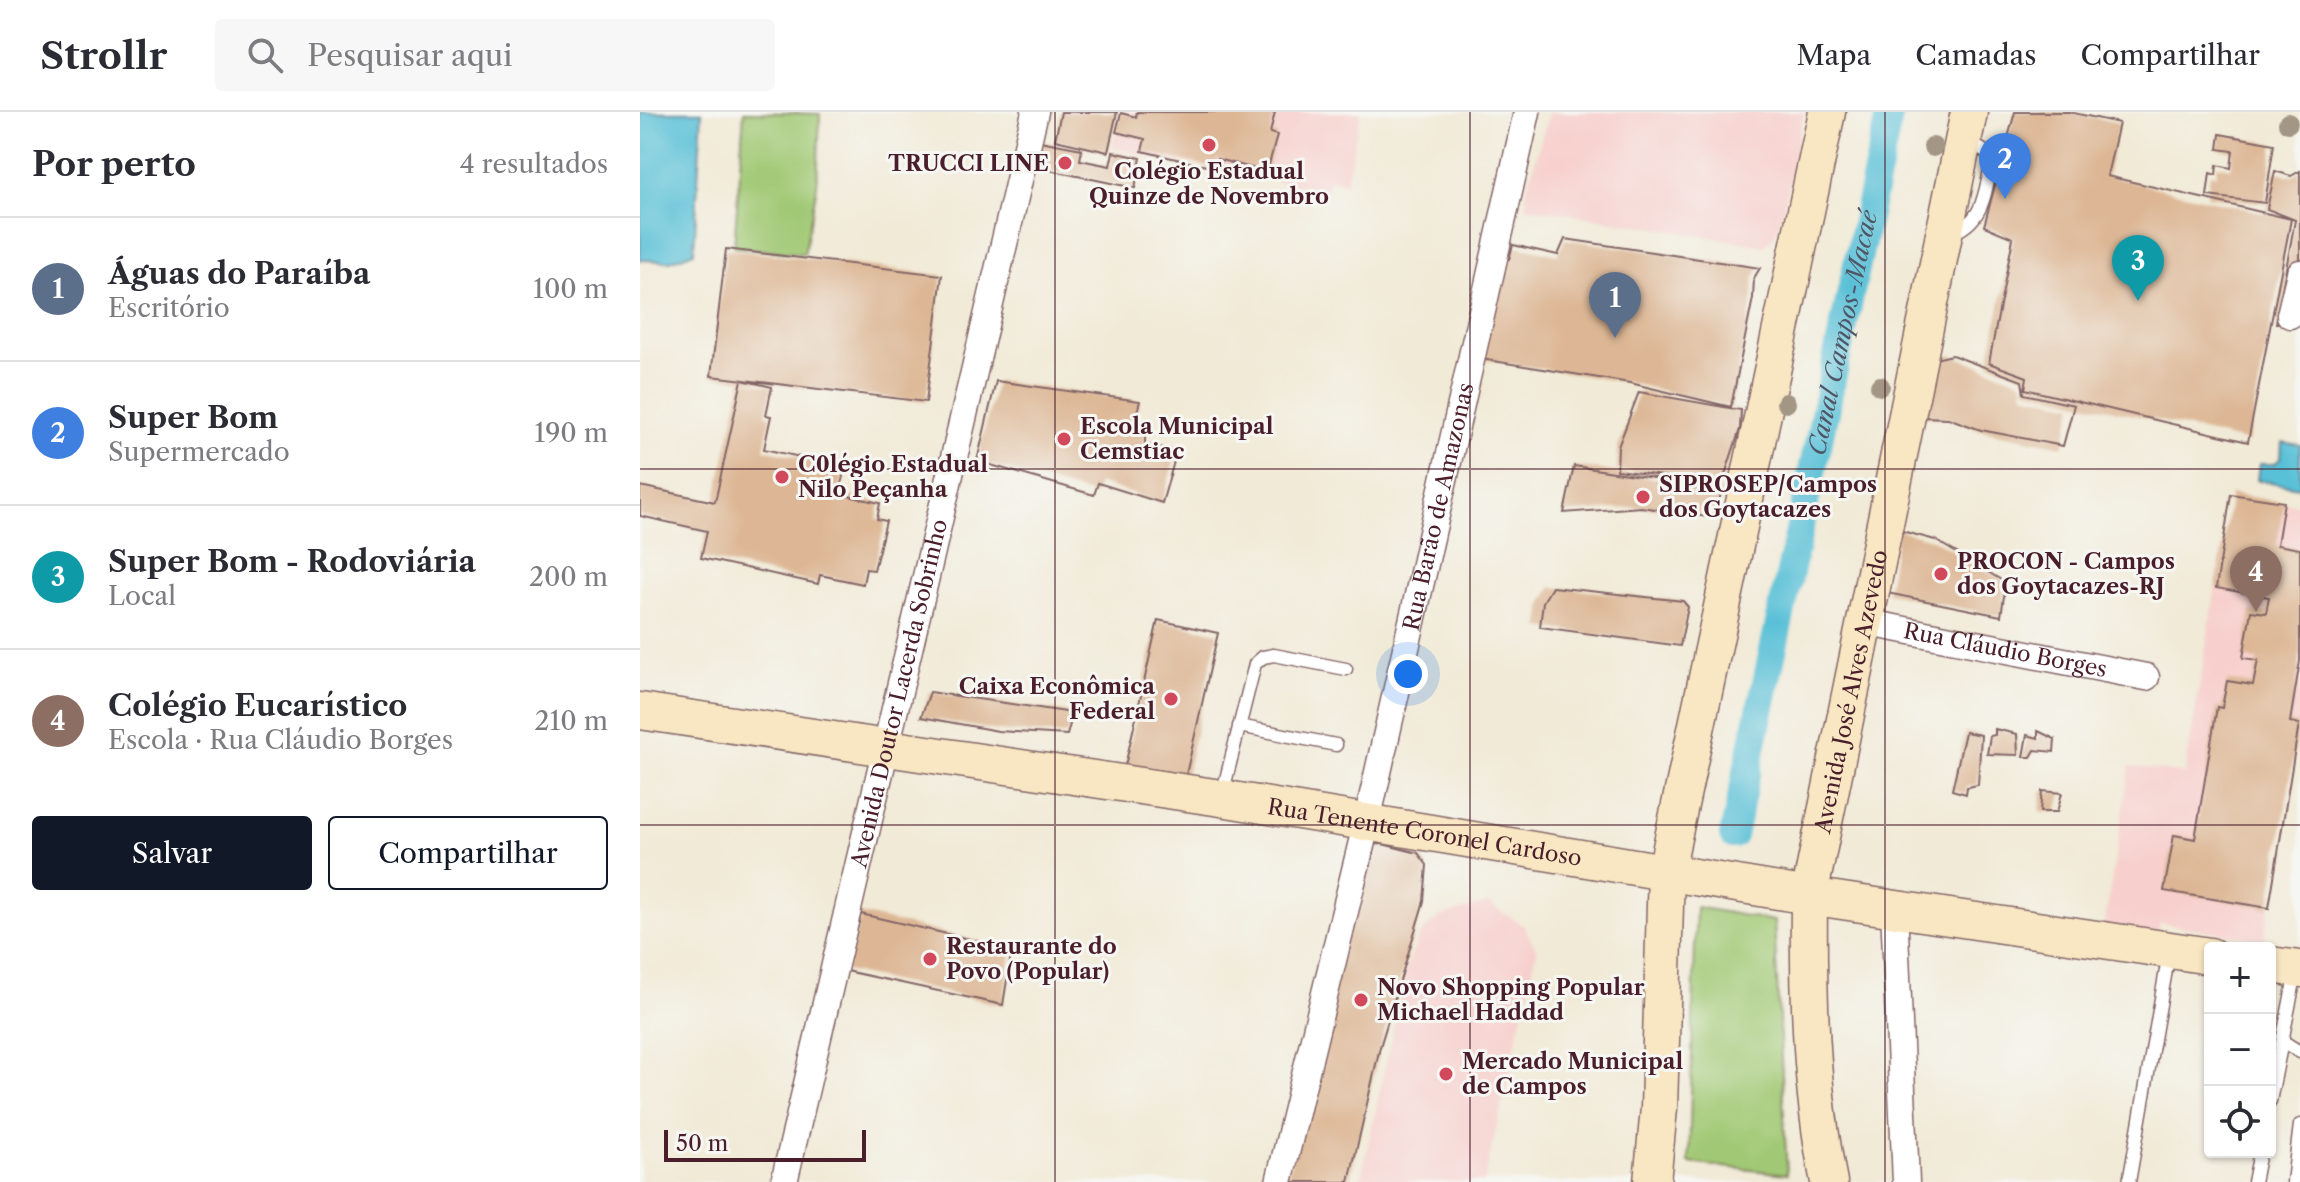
<!DOCTYPE html>
<html lang="pt">
<head>
<meta charset="utf-8">
<style>
  body { margin:0; font-family:"Libre Caslon Text",serif; background:#f7f7f7; color:#2b2b33 }
  .controls { position:absolute; right:24px; bottom:24px; display:grid; overflow:hidden; border-radius:8px; box-shadow:0 2px 6px #0004 }
  .controls button { width:72px; height:72px; display:grid; place-items:center; padding:0; border:0; border-bottom:2px solid #e1e1e2; background:#fff; color:#2b2b33; font:40px sans-serif }
  .scale { position:absolute; left:24px; bottom:20px; width:202px; box-sizing:border-box; padding-left:8px; border:4px solid #4a1f2b; border-top:0; font-size:22px; line-height:28px; white-space:nowrap; color:#4a1f2b; -webkit-text-stroke:6px #f6f6f2; paint-order:stroke }
  .you { position:absolute; left:768px; top:562px; width:28px; height:28px; margin:-20px; border:6px solid #fff; border-radius:50%; background:#1a73e8; box-shadow:0 0 0 12px #1a73e833 }
  .badge { display:grid; place-items:center; width:52px; height:52px; border-radius:50%; background:#111827; color:#fff; font-size:26px; font-weight:700 }
  .pin { position:absolute; translate:-50% -66px; filter:drop-shadow(0 2px 4px #0008) }
  .pin::after { content:''; position:absolute; top:42px; width:28px; height:24px; background:inherit; clip-path:polygon(0 0,100% 0,50% 100%) }
  .list { margin:0; padding:0; list-style:none }
  h2 { display:flex; justify-content:space-between; align-items:center; height:104px; margin:0; padding:0 32px; font-size:34px }
  h2 small { font-size:26px; font-weight:400; color:#7c7c81 }
  .list li { display:grid; grid-template-columns:52px 1fr auto; gap:24px; align-items:center; box-sizing:border-box; height:144px; padding:0 32px; border-top:2px solid #e1e1e2 }
  .list b { display:block; font-size:30px; white-space:nowrap }
  .list p { margin:0; font-size:26px; white-space:nowrap; color:#7c7c81 }
  .list em { font-size:26px; font-style:normal; color:#7c7c81 }
  .actions { display:flex; gap:16px; padding:24px 32px }
  .actions a { flex:1; padding:18px 0; border:2px solid #111827; border-radius:8px; text-align:center; font-size:28px; color:#111827 }
  .actions .main { background:#111827; color:#fff }
  .icon { flex:none; width:44px; height:44px; fill:none; stroke:currentColor; stroke-width:2; stroke-linecap:round; stroke-linejoin:round }
  .map { position:relative; flex:none; width:1660px; height:1070px; overflow:hidden }
  header { display:flex; align-items:center; gap:48px; box-sizing:border-box; height:112px; padding:0 40px; background:#fff; border-bottom:2px solid #e1e1e2 }
  header strong { font-size:38px }
  nav { display:flex; gap:44px; margin-inline-start:auto; font-size:28px }
  .search { width:560px; height:72px; background:#f7f7f7; display:flex; align-items:center; gap:20px; box-sizing:border-box; padding:0 28px; border-radius:8px; color:#7c7c81; font-size:30px }
  main { display:flex }
  aside { flex:1; background:#fff }
  .map>svg:first-child { display:block }
  .built { fill:#f7d0cd }
  .green { fill:#a1c975; stroke:#767450; stroke-width:2 }
  .water { fill:#59c0d7; stroke:#527081; stroke-width:2 }
  .lines { fill:none; stroke-linecap:round; stroke-linejoin:round }
  .canal { stroke:#59c0d7; stroke-width:28 }
  .building { fill:#ddb795 }
  .service-casing { stroke:#846667; stroke-width:15 }
  .minor-casing { stroke:#846667; stroke-width:29 }
  .secondary-casing { stroke:#846667; stroke-width:39 }
  .service { stroke:#fff; stroke-width:12 }
  .minor { stroke:#fff; stroke-width:26 }
  .secondary { stroke:#f9e7c3; stroke-width:36 }
  .tree { fill:#a39684 }
  .grid { fill:none; stroke:#4a1f2b; stroke-width:2; stroke-opacity:0.55 }
  .poi-dot { fill:#d1495b; stroke:#f6f6f2; stroke-width:3 }
  .labels { text-anchor:middle; dominant-baseline:central; stroke-width:6; stroke-linejoin:round; paint-order:stroke }
  .poi-label { font-size:22px; font-weight:bold; fill:#4a1f2b; stroke:#f6f6f2; text-anchor:start }
  .street-label { font-size:22px; fill:#4a1f2b; stroke:#f6f6f2 }
  .water-label { font-size:24px; font-style:italic; fill:#4f5767; stroke:#f6f6f2 }
</style>
</head>
<body>
<header>
<strong>Strollr</strong>
<div class="search"><svg class="icon" aria-label="search" viewBox="0 0 24 24"><circle cx="10" cy="10" r="6"/><path d="M15 15l6 6"/></svg>Pesquisar aqui</div>
<nav><a>Mapa</a><a>Camadas</a><a>Compartilhar</a></nav>
</header>
<main>
<aside>
<h2>Por perto<small>4 resultados</small></h2>
<ul class="list">
<li><span class="badge" style="background:#5c6f8a">1</span><div><b>Águas do Paraíba</b><p>Escritório</p></div><em>100 m</em></li>
<li><span class="badge" style="background:#3f7fe0">2</span><div><b>Super Bom</b><p>Supermercado</p></div><em>190 m</em></li>
<li><span class="badge" style="background:#0f9aa8">3</span><div><b>Super Bom - Rodoviária</b><p>Local</p></div><em>200 m</em></li>
<li><span class="badge" style="background:#8d6e63">4</span><div><b>Colégio Eucarístico</b><p>Escola · Rua Cláudio Borges</p></div><em>210 m</em></li>
</ul>
<div class="actions"><a class="main">Salvar</a><a>Compartilhar</a></div>
</aside>
<div class="map">
<svg width="1660" height="1070" viewBox="0 0 1660 1070">
  <rect width="100%" height="100%" fill="#f6f6f2"/>
  <filter id="ink" filterUnits="userSpaceOnUse"><feTurbulence type="fractalNoise" baseFrequency=".0125" numOctaves="2"/><feDisplacementMap in="SourceGraphic" scale="16" xChannelSelector="R" yChannelSelector="G"/><feConvolveMatrix kernelMatrix="1 2 1 2 8 2 1 2 1" color-interpolation-filters="sRGB"/></filter>
  <filter id="wash" filterUnits="userSpaceOnUse"><feTurbulence type="fractalNoise" baseFrequency=".006" numOctaves="4" result="noise"/><feDisplacementMap in="SourceGraphic" scale="32" xChannelSelector="R" yChannelSelector="G"/><feGaussianBlur stdDeviation="1.8" result="paint"/><feColorMatrix in="noise" values="0 0 0 0 0 0 0 0 0 0 0 0 0 0 0 0 0 1.4 0 .05"/><feComposite in="paint" operator="in"/></filter>
  <g filter="url(#wash)">
    <rect width="100%" height="100%" fill="#f1ead7"/>
    <!-- built -->
    <path class="built" d="M481 0H721L706 70 689 67 686 79 472 36Z
      M909 0H1164L1142 105 1135 123 1125 134 887 95 886 80Z
      M1591 382 1660 393V608L1624 828 1520 811 1517 822 1464 814 1490 654 1545 662Z
      M848 791 884 814 897 839 844 1070H720L767 854 780 822 799 805Z"/>
    <!-- green -->
    <path class="green" d="M104 0 180 2 177 74 164 142 94 135Z
      M1056 795 1134 809 1147 1062 1049 1051Z"/>
    <!-- water -->
    <path class="water" d="M0 0H62L54 140 30 149 0 148Z
      M1642 330 1660 333V375L1617 368 1619 352H1634L1641 346Z"/>
    <g class="lines">
      <!-- canal -->
      <path class="canal" id="s1" d="M1093 723 1250 0"/>
    </g>
    <g id="blocks">
      <!-- building -->
      <path class="building" d="M421 0H477L468 40 415 28Z
        M497 0H635L630 21 637 23 627 60 577 47 575 56 502 39 505 27 476 20 481 1 496 5Z
        M1375 0H1429L1479 11 1467 64 1651 107 1608 330 1385 277 1387 265 1349 251 1373 126 1344 114Z
        M1580 22 1634 32 1625 91 1567 84 1570 61 1576 63 1577 53 1591 56 1593 39 1578 37Z
        M400 29 442 37 440 48 470 54 473 40 501 46 495 76 394 55Z
        M1635 59 1651 64 1660 59V211H1636L1655 108 1627 97Z
        M925 127 1120 156 1114 166 1113 186 1091 295 990 271 841 247 860 146 869 147 873 133 918 143Z
        M86 137 302 163 286 290 71 264Z
        M1312 243 1382 269 1384 282 1434 293 1423 334 1341 318 1308 306 1283 305 1295 247Z
        M102 268 132 275 126 303 131 304 124 337 205 355 199 382 240 391 237 407 246 409 234 458 226 457 223 472 180 463 178 472 61 446 67 419 0 404V374L75 390Z
        M356 269 500 289 492 319 505 322V332L537 339 522 391 458 371 454 383 337 349Z
        M999 280 1101 298 1100 317 1082 372 977 358 978 335Z
        M934 354 1067 374 1082 378 1074 406 1001 395 924 401Z
        M1591 382 1644 390 1637 433 1660 437V549L1650 610 1659 612 1629 796 1524 779 1534 723 1555 727 1577 595 1582 596 1587 569 1613 573 1618 548 1603 546 1611 499 1626 501 1629 485 1576 476Z
        M1258 418 1295 428 1366 471 1361 504 1247 481Z
        M912 475 1043 489 1048 495 1040 534 900 515 903 490Z
        M518 508 578 521 545 667 485 654Z
        M290 580 433 601 427 623 358 619 281 605Z
        M1355 617 1377 622 1378 643 1347 642 1350 624 1355 623Z
        M1398 619 1415 627 1414 640 1395 638 1391 645H1383L1387 623 1398 626Z
        M1325 620 1341 623 1338 673 1327 675 1326 682 1312 678Z
        M1402 679 1422 681 1417 700H1400Z
        M742 732 778 741 787 753 784 789 740 935 709 1070H646L729 733Z
        M221 802 372 837 363 893 206 859Z"/>
    </g>
  </g>
  <g filter="url(#ink)">
    <use href="#blocks" fill-opacity="0" stroke="#846667" stroke-width="2"/>
    <g class="lines">
      <!-- service casing -->
      <g class="service-casing">
        <path id="service" d="M1308 123C1339 112 1343 92 1349 63 1350 56 1354 50 1349 44 1345 38 1334 34 1328 29
          M599 614 696 633
          M582 683 615 552 623 545 634 543 706 557
          M1642 929 1660 940
          M1630 989 1656 860
          M1489 1070 1529 841
          M1614 1070 1620 1040
          M1653 1070 1660 1013"/>
      </g>
      <!-- minor casing -->
      <g class="minor-casing">
        <g id="minor">
          <path d="M1650 203 1660 161"/>
          <path id="s2" d="M1224 510 1506 565"/>
          <path d="M1254 796 1266 1070"/>
          <path id="s3" d="M144 1070 395 0"/>
          <path id="s4" d="M639 1070 727 709 887 0"/>
        </g>
      </g>
      <!-- secondary casing -->
      <g class="secondary-casing">
        <g id="secondary">
          <path id="s5" d="M0 599 581 686 1169 784 1570 844"/>
          <path d="M1630 853 1660 857"/>
          <path d="M1012 1070 1019 996 1026 759 1187 0"/>
          <path id="s6" d="M1189 1070C1170 975 1168 881 1169 784L1329 0"/>
        </g>
      </g>
      <!-- service -->
      <use href="#service" class="service"/>
      <!-- minor -->
      <use href="#minor" class="minor"/>
      <!-- secondary -->
      <use href="#secondary" class="secondary"/>
    </g>
    <!-- trees -->
    <g class="tree">
      <circle cx="1648" cy="11" r="10"/>
      <circle cx="1293" cy="35" r="10"/>
      <circle cx="1240" cy="274" r="10"/>
      <circle cx="1146" cy="291" r="10"/>
    </g>
  </g>
  <!-- grid -->
  <path class="grid" d="M415 0V1070M830 0V1070M1245 0V1070M0 357H1660M0 713H1660"/>
  <!-- markers -->
  <g class="poi-dot">
    <circle cx="569" cy="33" r="8"/>
    <circle cx="425" cy="51" r="8"/>
    <circle cx="424" cy="327" r="8"/>
    <circle cx="142" cy="365" r="8"/>
    <circle cx="1003" cy="385" r="8"/>
    <circle cx="1301" cy="462" r="8"/>
    <circle cx="531" cy="587" r="8"/>
    <circle cx="290" cy="847" r="8"/>
    <circle cx="721" cy="888" r="8"/>
    <circle cx="806" cy="962" r="8"/>
  </g>
  <g class="labels">
    <!-- poi labels -->
    <g class="poi-label">
      <text x="409" y="51" text-anchor="end">TRUCCI LINE</text>
      <text x="569" y="59" text-anchor="middle">Colégio Estadual<tspan x="569" dy="25">Quinze de Novembro</tspan></text>
      <text x="440" y="314">Escola Municipal<tspan x="440" dy="25">Cemstiac</tspan></text>
      <text x="158" y="352">C0légio Estadual<tspan x="158" dy="25">Nilo Peçanha</tspan></text>
      <text x="1019" y="372">SIPROSEP/Campos<tspan x="1019" dy="25">dos Goytacazes</tspan></text>
      <text x="1317" y="449">PROCON - Campos<tspan x="1317" dy="25">dos Goytacazes-RJ</tspan></text>
      <text x="515" y="574" text-anchor="end">Caixa Econômica<tspan x="515" dy="25">Federal</tspan></text>
      <text x="306" y="834">Restaurante do<tspan x="306" dy="25">Povo (Popular)</tspan></text>
      <text x="737" y="875">Novo Shopping Popular<tspan x="737" dy="25">Michael Haddad</tspan></text>
      <text x="822" y="949">Mercado Municipal<tspan x="822" dy="25">de Campos</tspan></text>
    </g>
    <!-- street labels -->
    <g class="street-label">
      <text stroke="none"><textPath href="#s4" startOffset="694">Rua Barão de Amazonas</textPath></text>
      <text stroke="none"><textPath href="#s2" startOffset="144">Rua Cláudio Borges</textPath></text>
      <text stroke="none"><textPath href="#s6" startOffset="496">Avenida José Alves Azevedo</textPath></text>
      <text stroke="none"><textPath href="#s3" startOffset="502">Avenida Doutor Lacerda Sobrinho</textPath></text>
      <text stroke="none"><textPath href="#s5" startOffset="794">Rua Tenente Coronel Cardoso</textPath></text>
    </g>
    <!-- water labels -->
    <g class="water-label">
      <text stroke="none"><textPath href="#s1" startOffset="514">Canal Campos-Macaé</textPath></text>
    </g>
  </g>
</svg>
<div class="controls">
<button>+</button>
<button>−</button>
<button><svg class="icon" aria-label="locate" viewBox="0 0 24 24"><circle cx="12" cy="12" r="6"/><path d="M12 2v4M12 18v4M2 12h4M18 12h4"/></svg></button>
</div>
<div class="scale">50 m</div>
<div class="you"></div>
<div class="pin badge" style="left:975px;top:226px;background:#5c6f8a">1</div>
<div class="pin badge" style="left:1365px;top:87px;background:#3f7fe0">2</div>
<div class="pin badge" style="left:1498px;top:189px;background:#0f9aa8">3</div>
<div class="pin badge" style="left:1616px;top:500px;background:#8d6e63">4</div>
</div>
</main>
</body>
</html>
